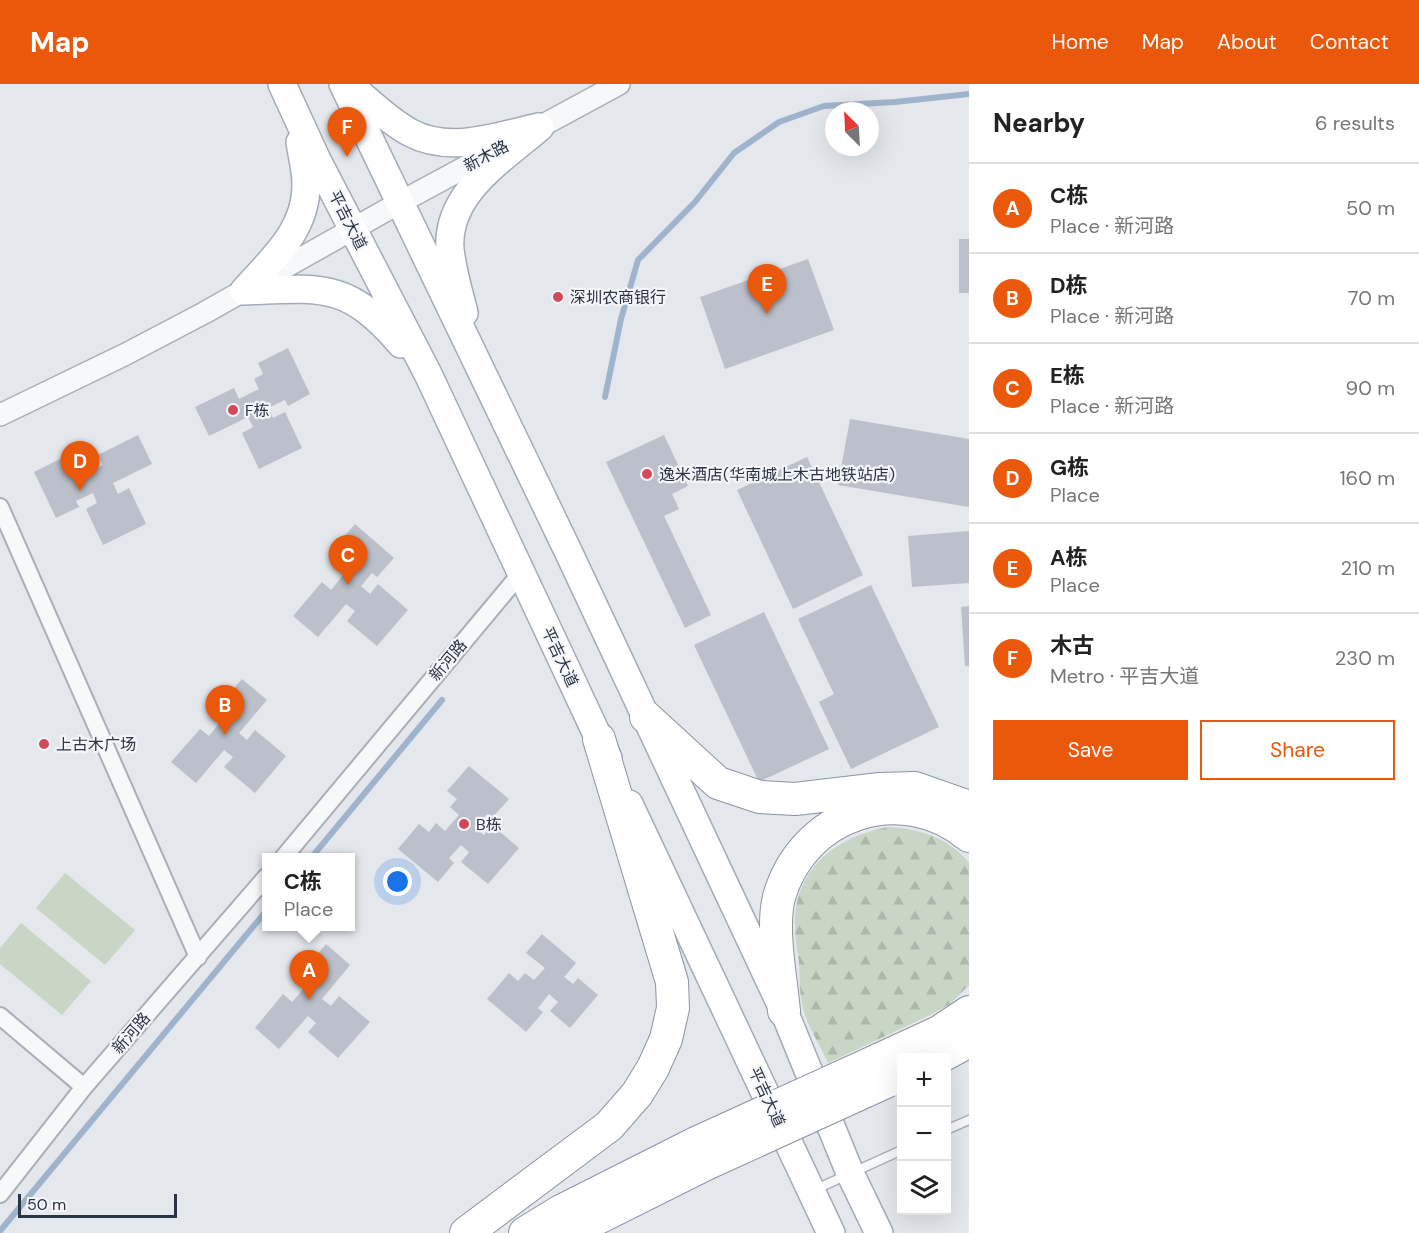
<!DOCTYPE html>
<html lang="en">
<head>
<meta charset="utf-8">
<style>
  body { margin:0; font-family:"DM Sans","Noto Sans SC",sans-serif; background:#f6f6f6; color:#222 }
  .controls { position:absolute; right:18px; bottom:18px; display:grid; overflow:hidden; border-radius:0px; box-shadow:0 6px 24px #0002 }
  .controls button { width:54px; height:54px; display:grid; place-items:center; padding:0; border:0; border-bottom:2px solid #e0e0e0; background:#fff; color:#222; font:30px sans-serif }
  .compass { position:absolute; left:825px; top:18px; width:54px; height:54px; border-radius:50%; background:#fff; box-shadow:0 6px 24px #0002; rotate:336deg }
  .scale { position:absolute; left:18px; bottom:15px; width:159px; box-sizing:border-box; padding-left:6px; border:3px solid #2b3445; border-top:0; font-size:16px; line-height:21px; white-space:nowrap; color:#2b3445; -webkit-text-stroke:4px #f4f6f9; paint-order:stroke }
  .you { position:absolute; left:398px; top:798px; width:21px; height:21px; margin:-15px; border:4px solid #fff; border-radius:50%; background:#1a73e8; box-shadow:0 0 0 9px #1a73e833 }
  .badge { display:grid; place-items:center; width:39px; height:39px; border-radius:50%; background:#ea580c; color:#fff; font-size:20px; font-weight:700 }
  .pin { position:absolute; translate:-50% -50px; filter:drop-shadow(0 2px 3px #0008) }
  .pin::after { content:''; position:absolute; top:32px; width:21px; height:18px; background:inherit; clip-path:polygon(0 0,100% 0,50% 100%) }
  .popup { position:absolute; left:262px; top:769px; width:93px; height:78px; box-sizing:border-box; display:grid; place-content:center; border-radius:0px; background:#fff; filter:drop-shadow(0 2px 4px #0005); font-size:20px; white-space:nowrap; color:#767676 }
  .popup b { font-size:22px; color:#222 }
  .popup::after { content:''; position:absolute; left:50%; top:100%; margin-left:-12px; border:12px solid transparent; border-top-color:#fff }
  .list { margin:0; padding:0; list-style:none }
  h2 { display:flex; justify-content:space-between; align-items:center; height:78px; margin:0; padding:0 24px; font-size:26px }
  h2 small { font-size:20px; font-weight:400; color:#767676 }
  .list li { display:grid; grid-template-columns:39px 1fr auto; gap:18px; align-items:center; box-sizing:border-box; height:90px; padding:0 24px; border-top:2px solid #e0e0e0 }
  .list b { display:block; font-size:22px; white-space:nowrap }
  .list p { margin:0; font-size:20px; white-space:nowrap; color:#767676 }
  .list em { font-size:20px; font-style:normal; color:#767676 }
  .actions { display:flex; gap:12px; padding:18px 24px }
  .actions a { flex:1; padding:14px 0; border:2px solid #ea580c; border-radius:0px; text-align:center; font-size:21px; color:#ea580c }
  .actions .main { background:#ea580c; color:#fff }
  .icon { flex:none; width:33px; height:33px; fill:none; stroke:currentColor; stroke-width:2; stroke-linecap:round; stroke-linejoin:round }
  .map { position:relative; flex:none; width:969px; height:1149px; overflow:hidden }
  header { display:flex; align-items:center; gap:36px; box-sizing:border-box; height:84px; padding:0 30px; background:#ea580c; color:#fff }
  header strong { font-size:28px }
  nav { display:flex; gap:33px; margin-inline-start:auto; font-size:21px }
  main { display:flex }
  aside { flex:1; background:#fff }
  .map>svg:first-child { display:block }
  .green { fill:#c9d6c5 }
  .forest { fill:url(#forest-firs) }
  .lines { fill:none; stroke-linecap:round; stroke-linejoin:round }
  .stream { stroke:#9fb4cc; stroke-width:6 }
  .building { fill:#bbc0ca }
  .service-casing { stroke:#a9aeb7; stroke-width:11 }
  .minor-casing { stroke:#a9aeb7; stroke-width:20 }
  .tertiary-casing { stroke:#a9aeb7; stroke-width:24 }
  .primary-casing { stroke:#a3abb8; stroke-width:30 }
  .motorway-casing { stroke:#8b94a3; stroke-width:34 }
  .service { stroke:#f7f8fa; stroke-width:8 }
  .minor { stroke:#f7f8fa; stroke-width:16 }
  .tertiary { stroke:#f7f8fa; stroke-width:21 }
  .primary { stroke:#fff; stroke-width:27 }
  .motorway { stroke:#fff; stroke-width:32 }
  .motorway-bridge-casing { stroke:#8b94a3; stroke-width:34; stroke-linecap:butt }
  .motorway-bridge { stroke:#fff; stroke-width:32 }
  .poi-dot { fill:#d1495b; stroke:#f4f6f9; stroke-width:2 }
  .labels { text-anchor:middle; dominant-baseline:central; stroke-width:4.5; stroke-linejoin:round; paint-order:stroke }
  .street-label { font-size:16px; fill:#2b3445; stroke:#f4f6f9 }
  .poi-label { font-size:16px; fill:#2b3445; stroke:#f4f6f9; text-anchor:start }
</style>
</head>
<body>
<header>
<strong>Map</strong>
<nav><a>Home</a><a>Map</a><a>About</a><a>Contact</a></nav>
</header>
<main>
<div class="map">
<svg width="969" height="1149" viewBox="0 0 969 1149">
  <defs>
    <pattern id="forest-firs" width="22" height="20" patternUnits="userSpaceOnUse" patternTransform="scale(1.5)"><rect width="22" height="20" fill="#c9d6c5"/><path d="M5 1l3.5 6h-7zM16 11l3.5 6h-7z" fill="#adb8ab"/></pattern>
  </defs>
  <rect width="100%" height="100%" fill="#e4e7ec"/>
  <!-- green -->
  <path class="green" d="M65 789 135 846 105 881 36 824Z
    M21 839 91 897 62 931 0 880V864Z"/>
  <!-- forest -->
  <path class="forest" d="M888 743C920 745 948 753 969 779V901L950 920 930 931 828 979C821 963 807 941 803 924 799 910 800 893 799 878 797 866 795 853 795 841 794 785 837 752 888 743Z"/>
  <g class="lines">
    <!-- stream -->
    <path class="stream" d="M605 313 621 235 638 176 695 118 734 69 779 38 824 22 895 18 969 10
      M311 774 442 616
      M0 1147 267 826"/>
  </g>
  <!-- building -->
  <path class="building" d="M959 155H969V209H959Z
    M808 175 834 246 725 285 700 213Z
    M288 264 310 310 288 322 285 316 268 324 273 334 285 328 302 364 259 385 242 349 253 343 248 333 209 352 195 323 234 304 239 315 259 305 254 295 263 290 258 279Z
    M850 335 969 355V423L838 401Z
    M138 351 152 380 113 399 118 410 129 404 146 440 103 461 86 425 97 419 93 409 76 417 79 423 56 434 34 388 64 373 69 385 79 380 84 390 103 381 98 371Z
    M664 351 688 402 672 410 679 425 664 432 711 531 685 544 606 378Z
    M807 373 863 491 793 525 737 406Z
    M355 440 394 474 377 493 372 489 361 502 370 510 378 500 408 526 377 562 347 537 355 527 346 520 318 553 293 532 322 498 331 506 344 490 335 482 342 474 333 465Z
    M969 447V499L912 503 908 452Z
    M871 501 939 643 851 685 819 618 834 610 798 535Z
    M969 522V582H965L961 523Z
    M764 528 829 665 759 698 694 561Z
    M242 595 267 616 239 649 247 656 255 646 286 672 255 709 224 683 233 673 224 666 196 699 171 678 200 645 209 652 222 636 213 628Z
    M469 682 509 715 492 734 487 730 475 744 484 751 492 741 519 764 488 800 461 778 469 768 461 761 449 774 454 779 438 798 398 765 419 740 429 748 436 739 445 747 459 731 450 723 457 715 447 707Z
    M542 850 576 879 564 893 573 900 578 894 598 911 570 944 550 927 558 918 549 910 538 924 543 928 526 948 487 915 509 889 518 897 525 889 534 896 545 884 526 869Z
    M326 860 350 881 322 915 331 922 339 912 370 938 338 974 308 948 316 939 308 932 279 965 255 944 283 910 292 918 306 902 297 894Z"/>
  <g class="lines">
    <!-- service casing -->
    <g class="service-casing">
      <path id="service" d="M946 1046 969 1036
        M814 1106 902 1066"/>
    </g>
    <!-- minor casing -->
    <g class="minor-casing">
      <path id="minor" d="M0 423 198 873
        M283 774 521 489
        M0 932 84 1003
        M0 1110 84 1003 267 792"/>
    </g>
    <!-- tertiary casing -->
    <g class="tertiary-casing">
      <path id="tertiary" d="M0 331 126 270 204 229 399 119 619 0"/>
    </g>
    <!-- primary casing -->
    <g class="primary-casing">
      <path id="primary" d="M282 0 317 76 428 290 608 674
        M343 0 568 467 784 927 850 1089 879 1149
        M348 0C368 16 388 37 411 49 451 70 498 52 539 43
        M244 207C321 204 347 197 401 260
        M244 207C272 175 307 146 306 100 306 86 302 72 300 58
        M464 229C459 208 452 186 450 165 446 109 503 75 540 43
        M629 720 831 1149"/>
    </g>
    <!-- motorway casing -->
    <g class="motorway-casing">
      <path id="motorway" d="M646 633 718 699 760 713 795 715 880 705 915 704 969 723
        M784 927C781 894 771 844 779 813 803 729 901 696 969 752
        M938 974 969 957
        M878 976 939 948 969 928
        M466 1149 609 1042 637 1010 653 984 666 955 673 924 672 898 599 655
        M525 1149 561 1127 696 1059
        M568 1149 706 1080"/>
    </g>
    <!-- service -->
    <use href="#service" class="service"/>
    <!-- minor -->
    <use href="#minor" class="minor"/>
    <!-- tertiary -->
    <use href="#tertiary" class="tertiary"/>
    <!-- primary -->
    <use href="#primary" class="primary"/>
    <!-- motorway -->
    <use href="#motorway" class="motorway"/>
    <!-- motorway-bridge casing -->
    <g class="motorway-bridge-casing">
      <path id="motorway-bridge" d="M696 1059 878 976
        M706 1080 888 997"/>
    </g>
    <!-- motorway-bridge -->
    <use href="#motorway-bridge" class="motorway-bridge"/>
  </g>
  <!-- markers -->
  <g class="poi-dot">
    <circle cx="558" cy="213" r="6"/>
    <circle cx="233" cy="326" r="6"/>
    <circle cx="647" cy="390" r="6"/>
    <circle cx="44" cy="660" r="6"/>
    <circle cx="464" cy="740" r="6"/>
  </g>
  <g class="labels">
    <!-- street labels -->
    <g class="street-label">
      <text transform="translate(486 72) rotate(-28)">新木路</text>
      <text transform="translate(348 136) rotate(63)">平吉大道</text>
      <text transform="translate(560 573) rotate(65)">平吉大道</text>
      <text transform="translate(448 576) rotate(-50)">新河路</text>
      <text transform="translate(131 949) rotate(-49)">新河路</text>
      <text transform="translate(767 1013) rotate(65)">平吉大道</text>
    </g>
    <!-- poi labels -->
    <g class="poi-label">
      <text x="570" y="213">深圳农商银行</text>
      <text x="245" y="326">F栋</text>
      <text x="659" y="390">逸米酒店(华南城上木古地铁站店)</text>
      <text x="56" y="660">上古木广场</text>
      <text x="476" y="740">B栋</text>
    </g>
  </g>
</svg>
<div class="controls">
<button>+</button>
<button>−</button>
<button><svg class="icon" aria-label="layers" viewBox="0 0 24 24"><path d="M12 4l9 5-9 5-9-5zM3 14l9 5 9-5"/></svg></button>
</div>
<svg class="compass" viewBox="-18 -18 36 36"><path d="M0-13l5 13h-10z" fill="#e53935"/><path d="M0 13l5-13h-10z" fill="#767676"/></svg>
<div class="scale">50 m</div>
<div class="you"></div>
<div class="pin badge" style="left:309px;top:916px">A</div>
<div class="popup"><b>C栋</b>Place</div>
<div class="pin badge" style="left:225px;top:651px">B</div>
<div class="pin badge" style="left:348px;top:501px">C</div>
<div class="pin badge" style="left:80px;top:407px">D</div>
<div class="pin badge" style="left:767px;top:230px">E</div>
<div class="pin badge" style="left:347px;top:73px">F</div>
</div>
<aside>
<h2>Nearby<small>6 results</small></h2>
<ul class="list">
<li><span class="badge">A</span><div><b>C栋</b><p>Place · 新河路</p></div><em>50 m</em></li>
<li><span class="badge">B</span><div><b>D栋</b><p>Place · 新河路</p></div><em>70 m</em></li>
<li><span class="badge">C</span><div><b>E栋</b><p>Place · 新河路</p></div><em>90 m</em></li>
<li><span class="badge">D</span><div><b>G栋</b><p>Place</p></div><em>160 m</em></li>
<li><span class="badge">E</span><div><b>A栋</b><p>Place</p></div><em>210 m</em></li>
<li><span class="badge">F</span><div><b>木古</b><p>Metro · 平吉大道</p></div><em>230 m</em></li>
</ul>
<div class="actions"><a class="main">Save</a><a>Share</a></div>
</aside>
</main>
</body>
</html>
